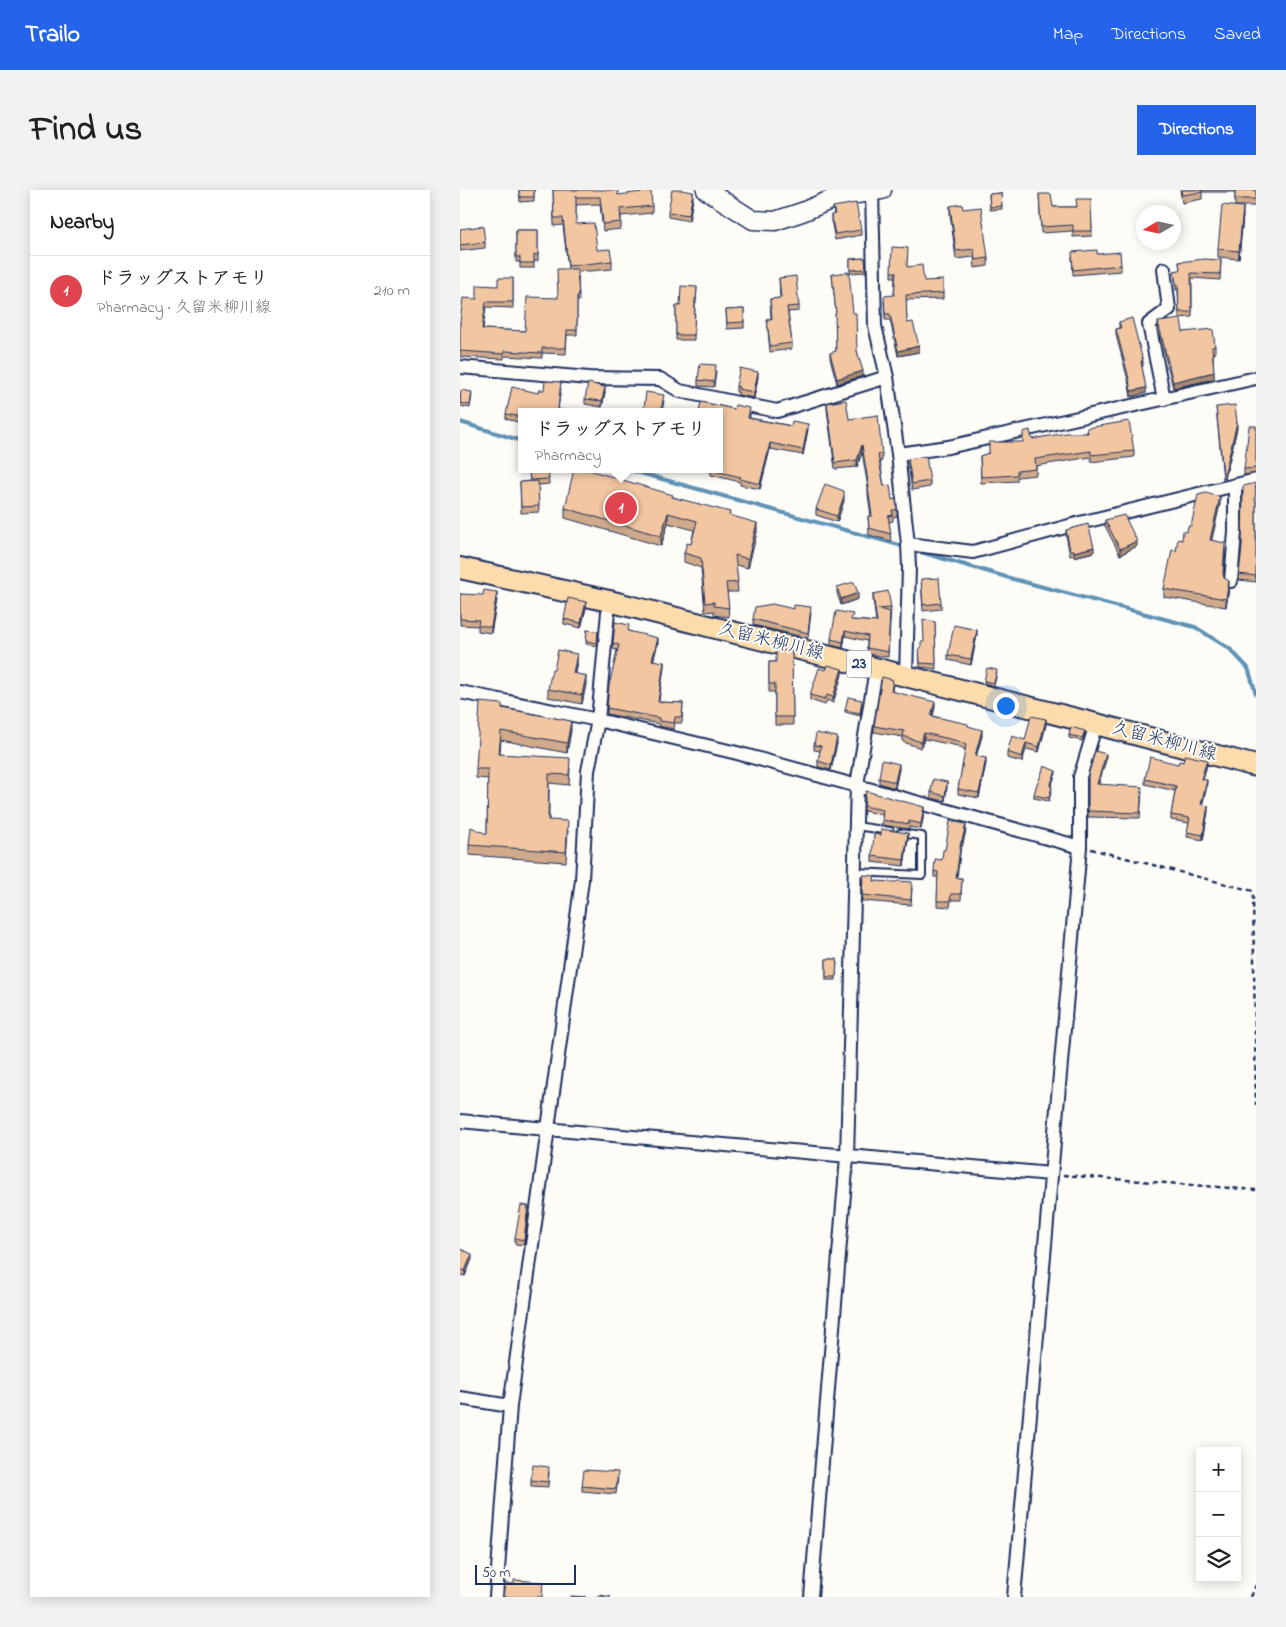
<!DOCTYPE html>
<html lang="en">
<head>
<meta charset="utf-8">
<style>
  body { margin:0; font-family:"Indie Flower","Klee One",sans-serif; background:#f2f2f2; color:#202124 }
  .controls { position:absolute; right:15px; bottom:15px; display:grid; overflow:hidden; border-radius:0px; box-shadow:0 2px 12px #0003 }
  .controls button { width:45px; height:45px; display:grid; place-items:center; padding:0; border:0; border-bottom:1px solid #e0e0e0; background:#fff; color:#202124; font:25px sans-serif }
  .compass { position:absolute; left:676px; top:15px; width:45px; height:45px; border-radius:50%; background:#fff; box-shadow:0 2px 12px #0003; rotate:261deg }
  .scale { position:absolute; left:15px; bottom:12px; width:101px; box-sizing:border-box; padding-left:5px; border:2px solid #1b2f5e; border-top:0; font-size:14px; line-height:18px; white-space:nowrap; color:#1b2f5e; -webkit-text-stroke:4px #fdfcf7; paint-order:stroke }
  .you { position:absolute; left:545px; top:515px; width:18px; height:18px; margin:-12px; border:4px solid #fff; border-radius:50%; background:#1a73e8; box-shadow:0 0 0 8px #1a73e833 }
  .badge { display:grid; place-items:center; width:32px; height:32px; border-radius:50%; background:#2563eb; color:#fff; font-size:16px; font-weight:700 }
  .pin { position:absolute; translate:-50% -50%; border:2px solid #fff; box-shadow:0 1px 5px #0006 }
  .popup { position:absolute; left:58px; top:218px; width:205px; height:65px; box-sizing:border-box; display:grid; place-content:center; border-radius:0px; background:#fff; filter:drop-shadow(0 1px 4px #0005); font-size:16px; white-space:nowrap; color:#757577 }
  .popup b { font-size:19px; color:#202124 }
  .popup::after { content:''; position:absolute; left:50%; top:100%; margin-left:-10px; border:10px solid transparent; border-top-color:#fff }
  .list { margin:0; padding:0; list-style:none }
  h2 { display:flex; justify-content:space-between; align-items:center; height:65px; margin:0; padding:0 20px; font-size:21px }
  h2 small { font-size:16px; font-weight:400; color:#757577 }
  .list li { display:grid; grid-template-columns:32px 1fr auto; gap:15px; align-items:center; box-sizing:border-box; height:70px; padding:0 20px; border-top:1px solid #e0e0e0 }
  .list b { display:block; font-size:19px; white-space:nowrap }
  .list p { margin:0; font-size:16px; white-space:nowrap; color:#757577 }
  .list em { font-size:16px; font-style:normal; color:#757577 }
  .icon { flex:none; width:28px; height:28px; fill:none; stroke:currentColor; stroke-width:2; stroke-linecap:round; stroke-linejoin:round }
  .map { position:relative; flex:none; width:796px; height:1407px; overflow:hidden; border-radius:0px }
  header { display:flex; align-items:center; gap:30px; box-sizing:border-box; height:70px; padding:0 25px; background:#2563eb; color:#fff }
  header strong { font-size:24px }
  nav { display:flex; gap:28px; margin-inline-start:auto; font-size:18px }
  .intro { display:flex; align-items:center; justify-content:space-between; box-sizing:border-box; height:120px; padding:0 30px }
  h1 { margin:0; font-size:35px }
  .button { padding:12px 22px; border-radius:0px; background:#2563eb; color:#fff; font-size:18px; font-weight:700 }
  main { display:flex; gap:30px; padding:0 30px }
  aside { flex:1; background:#fff; border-radius:0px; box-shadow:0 2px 12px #0003 }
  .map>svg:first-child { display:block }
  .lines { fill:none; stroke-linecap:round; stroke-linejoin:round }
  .stream { stroke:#5f92b5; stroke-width:4 }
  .lane-casing { stroke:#1b2f5e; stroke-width:10 }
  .street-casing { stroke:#1b2f5e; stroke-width:16 }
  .secondary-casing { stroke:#1b2f5e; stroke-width:21 }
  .primary-casing { stroke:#1b2f5e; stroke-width:24 }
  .path { stroke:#1b2f5e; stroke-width:2.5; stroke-dasharray:5 4; stroke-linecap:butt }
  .lane { stroke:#fdfcf7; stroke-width:6 }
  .street { stroke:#fdfcf7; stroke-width:12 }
  .secondary { stroke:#fdfcf7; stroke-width:18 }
  .primary { stroke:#fddcac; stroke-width:20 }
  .wall { fill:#d0aa8a; stroke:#1b2f5e }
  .shaded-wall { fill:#a98b71; stroke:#1b2f5e }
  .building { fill:#f2c6a1; stroke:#1b2f5e }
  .labels { text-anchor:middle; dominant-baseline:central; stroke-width:4; stroke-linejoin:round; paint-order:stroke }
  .shield { fill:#fdfcf7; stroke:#5f6c8c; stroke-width:1 }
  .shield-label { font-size:16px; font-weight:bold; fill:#1b2f5e }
  .street-label { font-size:18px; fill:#1b2f5e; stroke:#fdfcf7 }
</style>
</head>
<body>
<header>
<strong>Trailo</strong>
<nav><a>Map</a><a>Directions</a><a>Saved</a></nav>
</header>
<div class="intro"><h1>Find us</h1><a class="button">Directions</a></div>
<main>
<aside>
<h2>Nearby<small></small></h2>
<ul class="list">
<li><span class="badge" style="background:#e0444e">1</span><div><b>ドラッグストアモリ</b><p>Pharmacy · 久留米柳川線</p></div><em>210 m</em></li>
</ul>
</aside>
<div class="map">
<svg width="796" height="1407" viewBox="0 0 796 1407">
  <rect width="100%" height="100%" fill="#fdfcf7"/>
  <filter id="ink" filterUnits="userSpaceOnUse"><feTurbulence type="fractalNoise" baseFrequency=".02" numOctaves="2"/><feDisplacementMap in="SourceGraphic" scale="10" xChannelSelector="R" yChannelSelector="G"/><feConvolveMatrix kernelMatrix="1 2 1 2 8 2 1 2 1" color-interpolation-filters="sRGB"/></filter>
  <g filter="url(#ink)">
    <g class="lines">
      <!-- stream -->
      <path class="stream" d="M0 232 62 251
        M166 279 446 357
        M457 361 553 389 735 437 770 459 788 478 796 504"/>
      <!-- lane casing -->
      <g class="lane-casing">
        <path id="lane" d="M396 636 430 641
          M394 682 462 685V646L440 643"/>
      </g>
      <!-- street casing -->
      <g class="street-casing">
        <path id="street" d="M412 0 415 136 427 187 438 264 448 354 449 377 446 486
          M704 79 709 119 689 134 704 209
          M0 177 129 188 200 189 220 201 317 221 427 187
          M438 264 488 257 796 188
          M448 354 513 362 620 333 796 290
          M771 391 775 342V295
          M0 502 138 530 277 563 620 657
          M0 931C197 949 394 968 591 984
          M0 1208 50 1216
          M36 1407 50 1216 122 690 128 581 138 530 149 411
          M351 1407 387 967 397 595 416 479
          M554 1407 620 657V587L636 534"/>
      </g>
      <!-- secondary casing -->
      <g class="secondary-casing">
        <path id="secondary" d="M246 0 293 30 315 31 342 22 375 8 422 0"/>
      </g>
      <!-- primary casing -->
      <g class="primary-casing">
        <path id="primary" d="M0 378 149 411 636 534 796 576"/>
      </g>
      <!-- path -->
      <path class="path" d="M631 659 793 701 796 915
        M603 985 796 1000
        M791 1407 796 1395"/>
      <!-- lane -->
      <use href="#lane" class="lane"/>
      <!-- street -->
      <use href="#street" class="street"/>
      <!-- secondary -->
      <use href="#secondary" class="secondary"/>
      <!-- primary -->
      <use href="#primary" class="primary"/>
    </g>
    <!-- wall -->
    <path class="wall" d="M59 0H74V11L60 12Z
      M93 0 158 5 192 16V23L161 26V39L143 41 140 14 116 15V34L137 60 152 71V79L118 82 119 111H117V145H107L106 164 82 163V168L44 166V169L0 167V132L17 109 38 96 53 88V118L26 117 23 139 65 141 98 108 108 79 103 35 94 36Z
      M720 0H796V16H775V2H742V9L722 13Z
      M541 3 542 19 530 20 529 4Z
      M579 4 593 17H616L631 9 632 46 613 47V41L581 43Z
      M233 8 229 31 208 27V22Z
      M490 16 503 19 528 68V76L515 78 514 67 496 69 490 24Z
      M373 17 401 40V45L375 50 371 30V25L374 24Z
      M783 25 779 69 758 67V59Z
      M0 39 25 52V58L0 61Z
      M56 40H78V71H74V78H60V72H56Z
      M637 64 661 75V81L613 85 612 67Z
      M405 68 406 82 390 83V69Z
      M761 70 760 90 732 88V127L719 128 718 100H716L714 81 720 80 719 72Z
      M447 77 464 91 483 103V109L446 110 447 133 459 162 438 166 430 130H425L424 111 434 105 435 87H431V82Z
      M372 84 397 161 403 186 377 194 370 168V163L376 162V123Z
      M319 88 339 116V121L328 122 332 153V159L310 162 307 129H311L310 109 320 108Z
      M237 97 236 114H235L234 150H216V116H220Z
      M284 119V138L267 139 266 120Z
      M659 132 683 176 682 177 686 203 671 207 668 190 656 145V139L659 138Z
      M698 132 755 156V163H753L754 189 713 198 698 139Z
      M256 181 254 197 238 196V190Z
      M298 187 294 208 278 205V202H276V196Z
      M101 198 98 219 62 222V233L46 229V224L78 203 84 200Z
      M145 202 142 217 125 214V209Z
      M0 204 12 205 10 218 0 216Z
      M204 211 202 222H184V218Z
      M367 213 389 229 422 264V271H420L424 296 437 320V326L433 327V331L429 332 431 351 409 345 408 326H411L408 305V298L402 262 397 277 375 279 367 220Z
      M756 217 777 238 765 289H763Z
      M290 224V228L348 239 343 265 310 259 300 299 280 295V292L251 285V282L243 279H260Z
      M796 236V283L784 285V279Z
      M627 238 674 261V267L631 272V267L576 276V285L557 287V291L521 293 520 266 572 249 627 243Z
      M448 269 470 291V297L452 300 448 274Z
      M69 279H88L89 294 78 295 79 322 61 323 60 292 70 291Z
      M213 307 270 325 297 342 288 378 276 375 278 402H267L269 427 254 425V421L245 422 241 378 224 372V363L231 354 234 340 208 333 201 356 105 328V318Z
      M796 310V392L779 390V384Z
      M384 311 377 332 356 325V319Z
      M760 314 751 351 765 360 763 385 769 399 766 417 704 407V399L716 361 722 350 731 336Z
      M645 330 677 356 660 365 645 336Z
      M606 340 634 362 614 367V365L610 366 606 345Z
      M461 389 481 413V419L463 421Z
      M377 397 398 409 381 415 377 403Z
      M0 404 37 409 31 443 18 441V436L0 435Z
      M413 404 431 418 428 467 407 464V451L385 446 383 458 371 455V449L393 430 416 432 413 409Z
      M126 418 121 438 104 434V429Z
      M351 423 348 448 293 435V429Z
      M475 432 476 479 460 477 459 458H461Z
      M127 440 138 441 137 456 126 454Z
      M169 441 198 453 193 470 204 477 198 512 223 513 222 533H215L214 539 199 536V534L147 524V518L157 460 153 459V453Z
      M517 445 511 475 488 470V465Z
      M332 461 333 535H315V502H309V472H316Z
      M117 472 115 483 126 494 122 514 88 507V499L94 480Z
      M537 483 534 496 524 493V491Z
      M382 485 373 513 367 510 365 515 350 510V505Z
      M433 495 432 501 475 517 473 526 508 536 522 546 516 566 526 573 519 608 498 604V599L506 560 498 556 464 549 461 558 443 552V547L414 542V536Z
      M402 513 400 526 385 522V520Z
      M42 518 111 540 107 563 41 550 40 564 110 578 109 595 89 593V630L108 640 106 672 9 665V655L27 644 28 589 16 588V579Z
      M586 535 579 562 566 559 562 572 547 568V562Z
      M625 543 622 551 609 548V545Z
      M377 553 371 580 358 577V571L360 561 354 560V555Z
      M646 570 638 594 682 602 680 628 628 627V586Z
      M723 572 747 575 743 589 747 596 742 615 748 621 743 650 727 647 729 633 711 630V625L715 601 685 594V589Z
      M439 579 435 598 419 593V588Z
      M596 583 591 596 592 599 589 611 574 608V605L578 593Z
      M487 597 485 611 471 608V602Z
      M404 616 464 623 461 639 449 637V639L422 635 423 625 404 621Z
      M506 640 502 657 501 656 497 688H502L501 710H491L490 717 477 716 478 687H474V681L482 670 485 660Z
      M448 649 444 676 412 672V666Z
      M403 685 415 691 452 698 451 715 402 711Z
      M366 769H377L376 790H366Z
      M68 1022 64 1055 55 1054V1048Z
      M0 1059 12 1069 5 1086 0 1085Z
      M89 1282 88 1297 71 1296V1290Z
      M158 1288 156 1304 122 1301V1296Z"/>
    <!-- shaded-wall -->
    <path class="shaded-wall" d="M233 2V8L229 31V25Z
      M783 17V25L779 69V61Z
      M459 156V162L438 166V161Z
      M681 171H683V176L681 177Z
      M403 181V186L377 194V189Z
      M298 182V187L294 208V202Z
      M754 182V189L713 198V192Z
      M145 197V202L142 217V211Z
      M686 198V203L671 207V201Z
      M777 232V238L765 289V283Z
      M348 234V239L343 265V260Z
      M310 253V259L300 299V294Z
      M402 255V262L397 277V270Z
      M384 306V311L377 332V326Z
      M760 307V314L750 358V350Z
      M208 323V333L201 356V346Z
      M297 333V342L288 378V369Z
      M677 351V356L660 365V359Z
      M634 357V362L614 367V362Z
      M769 391V399L766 417V409Z
      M37 402V409L31 443V437Z
      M398 403V409L381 415V409Z
      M126 412V418L121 438V433Z
      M517 440V445L511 475V469Z
      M385 441V446L383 458V452Z
      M198 448V453L192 476V470Z
      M117 464V472L113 491V483Z
      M204 472V477L198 517V512Z
      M382 479V485L373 513V507Z
      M126 486V494L122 514V505Z
      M475 512V517L471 532V526Z
      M586 529V535L579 562V557Z
      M111 531V540L107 563V553Z
      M522 540V546L515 571V566Z
      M464 543V549L461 558V552Z
      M377 547V553L371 580V575Z
      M566 553V559L562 572V567Z
      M646 564V570L637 600V594Z
      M526 568V573L519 608V603Z
      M747 570V575L741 594V589Z
      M439 574V579L435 598V592Z
      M596 581V583L590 599V596Z
      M747 590V596L741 620V614Z
      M487 592V597L485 611V606Z
      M748 616V621L743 650V645Z
      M464 617V623L461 639V634Z
      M506 634V640L502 657V651Z
      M448 643V649L444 676V670Z
      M68 1016V1022L64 1055V1050Z
      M12 1064V1069L5 1086V1081Z"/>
    <!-- building -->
    <path class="building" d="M59 0H74V7H60Z
      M93 0H158V5L191 1 192 16 160 19 161 32 143 34 140 7H116V5V34L134 33 137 60 150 59 152 71 108 76 103 28H94Z
      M212 0H222L233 2 229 25 208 22Z
      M721 0H742V2L722 5Z
      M775 0H796V9H775Z
      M541 3 542 16 530 17 529 4Z
      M579 4H591L593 17H617L616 9H631L632 41H613V35L581 37Z
      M396 13 401 40 375 44 371 25 375 24 373 17Z
      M502 14 503 19 521 17 528 68 515 70 514 59 496 61 490 16Z
      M762 15 783 17 779 61 758 59Z
      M23 36 25 52 0 55V39Z
      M56 40H78V65H74V73H60V67H56Z
      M432 57 448 58 447 77 462 75 464 91 483 90V103L446 105 447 133 453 132 459 156 438 161 430 124H425L424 106 434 105 436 82H431Z
      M637 60V64L660 62 661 75 613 80 612 62Z
      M405 68 406 79 390 80V69Z
      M744 69 761 70 760 84 731 83 732 122H719L718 94H716L714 81 720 80 719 72Z
      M97 79H117L119 106H117V140H107L106 158H82V163L44 161V164L0 161V132L3 108 17 109V95L38 96V88H53V112H26L22 139 65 141 67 107 98 108Z
      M389 82 393 123H396L397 161 403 181 377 189 370 163 376 161 375 124 376 123 372 84Z
      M336 86 339 116 327 117 332 153 310 156 307 129H312L310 109 321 108 319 88Z
      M221 96 237 97 236 109H235L234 145H216V116H220Z
      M284 119V132L267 133 266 120Z
      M672 128 683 171H681L686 198 671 201 668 185 656 139 661 138 659 132Z
      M721 129 723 142 753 139 755 156 752 157 754 182 713 192 698 132Z
      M240 174 256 175 254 192 238 190Z
      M280 178 298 182 294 202 278 199 279 197 276 196Z
      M85 191 101 192 98 219 110 222H62V227L46 224 52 197 78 203 79 200H84Z
      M128 193 145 197 142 211 125 209Z
      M1 200 12 202 10 215 0 213Z
      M186 202 204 205 201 220 184 218Z
      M386 210 389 229 418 225 422 264 418 265 424 296 430 295 432 310 436 309 437 320H432L433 325 428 326 431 344 409 338 408 326H412L408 298H409L402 255 397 270 375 273 367 213Z
      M241 212 274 219 275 215 290 218 288 228 331 236 332 231 348 234 343 260 310 253 300 294 280 289 281 287 251 280 260 279V222H239Z
      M775 215 777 232 765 283H763L756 217Z
      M669 231 674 261 631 265V261L575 269 576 279 557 281V285L521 287 520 266 529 263V252H563V242L570 240 572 249 606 243H628L627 238Z
      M789 236H796V278L784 279Z
      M466 266 470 291 452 294 448 269Z
      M69 279H88L89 289 70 290Z
      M114 279H126L213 305 212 307 270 322 269 325 297 333 288 369 275 365 278 392 266 393 269 418 254 416V412L245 413 241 368 224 363 227 353 231 354 237 331 208 323 201 346 105 318Z
      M78 291 79 316 61 317 60 292Z
      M796 293 795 310H796V386L779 384 782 357 783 296Z
      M365 294 384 301V306L377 326 356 319Z
      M746 303 760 307 750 350 765 353 763 383 764 388 769 391 766 409 704 399 712 360 716 361 718 349 722 350 723 341 727 342 728 336H731L738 305Z
      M664 325 677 351 660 359 645 330Z
      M628 334 634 357 614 362V360H610L606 340Z
      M479 388 481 413 463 415 461 389Z
      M394 392 398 403 381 409 377 397Z
      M24 400 37 402 31 437 18 435 19 430 0 429V404L23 405Z
      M428 401 431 418 418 419 430 422 428 462 407 458 408 446 385 441 383 452 371 449 376 421 393 424 391 430 417 432 413 404Z
      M108 408 126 412 121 433 104 429Z
      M312 414 334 419V415L351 417 348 443 293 429 295 417Z
      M463 429 475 432 476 474 460 473 459 458H461V452H464Z
      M155 432 169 435 168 441 198 448 192 470 204 472 198 512 223 513 222 527H215L214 533 199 531V528L147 518 149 495 159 455 153 453Z
      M494 435 517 440 511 469 488 465Z
      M127 440 138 441 137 453 126 451Z
      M98 460 117 464 113 483 126 486 122 505 88 499 92 479 94 480Z
      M316 460 332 461 333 527H315V494H309V472H316Z
      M368 475 382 479 373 507 367 505 365 509 350 505 359 478 366 480Z
      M527 478 537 480 534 493 524 491Z
      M422 487 433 490 431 501 475 512 471 526 508 534V536L522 540 515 566 526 568 519 603 498 599 506 555 498 551 464 543 461 552 443 546 444 541 414 536Z
      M388 507 402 510 400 523 385 520Z
      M20 512 42 514V518L111 531 107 553 41 541 39 564 110 568 109 585 89 584 88 630 108 631 106 662 9 655 11 637 27 644 28 579H16Z
      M571 526 586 529 579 557 566 553 562 567 547 562 552 546 565 550Z
      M611 537 625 541 622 548 609 545Z
      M356 543 377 547 371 575 358 571 361 556 354 555Z
      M635 561 646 564 637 594 682 597 680 623 628 621V586Z
      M725 565 747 570 741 589 747 590 741 614 748 616 743 645 727 642 730 628 711 625 716 596 685 589 690 567 718 574 719 571 723 572Z
      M422 570 439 574 435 592 419 588Z
      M584 576 596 581 590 596 592 597 589 608 574 605 577 593H578Z
      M473 589 487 592 485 606 471 602Z
      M406 601 464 617 461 634 449 631V634L422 630 423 620 404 616Z
      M490 631 506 634 502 651H501L496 688H502L501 704H491L490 711H477L478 682 474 681 475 669 482 670 483 660H485Z
      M421 639 448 643 444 670 412 666 414 644 421 645Z
      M403 685 415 686 414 691 436 692 437 691 452 692 451 710 402 705Z
      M366 769H377L376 787H366Z
      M61 1015 68 1016 64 1050 55 1048Z
      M0 1059 12 1064 5 1081 0 1079Z
      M73 1275 89 1277 88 1292 71 1290Z
      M124 1280 158 1282 156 1299 122 1296Z
      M54 1390 83 1392 82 1407H43L45 1393 54 1394Z
      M139 1405 151 1407H138Z
      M111 1406 126 1407H111Z"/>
  </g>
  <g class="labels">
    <!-- shield labels -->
    <rect class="shield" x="386.5" y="460.5" width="25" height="27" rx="4"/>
    <g class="shield-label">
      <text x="399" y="474">23</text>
    </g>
    <!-- street labels -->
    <g class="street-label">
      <text transform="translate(311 452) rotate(14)">久留米柳川線</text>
      <text transform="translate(704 552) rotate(15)">久留米柳川線</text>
    </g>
  </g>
</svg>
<div class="controls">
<button>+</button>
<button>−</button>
<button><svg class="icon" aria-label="layers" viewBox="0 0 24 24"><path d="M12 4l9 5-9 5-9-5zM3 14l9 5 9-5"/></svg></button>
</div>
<svg class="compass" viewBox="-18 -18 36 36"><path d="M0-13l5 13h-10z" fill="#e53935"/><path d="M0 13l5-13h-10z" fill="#757577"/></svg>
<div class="scale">50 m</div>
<div class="you"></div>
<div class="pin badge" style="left:161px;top:318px;background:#e0444e">1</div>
<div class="popup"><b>ドラッグストアモリ</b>Pharmacy</div>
</div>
</main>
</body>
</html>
